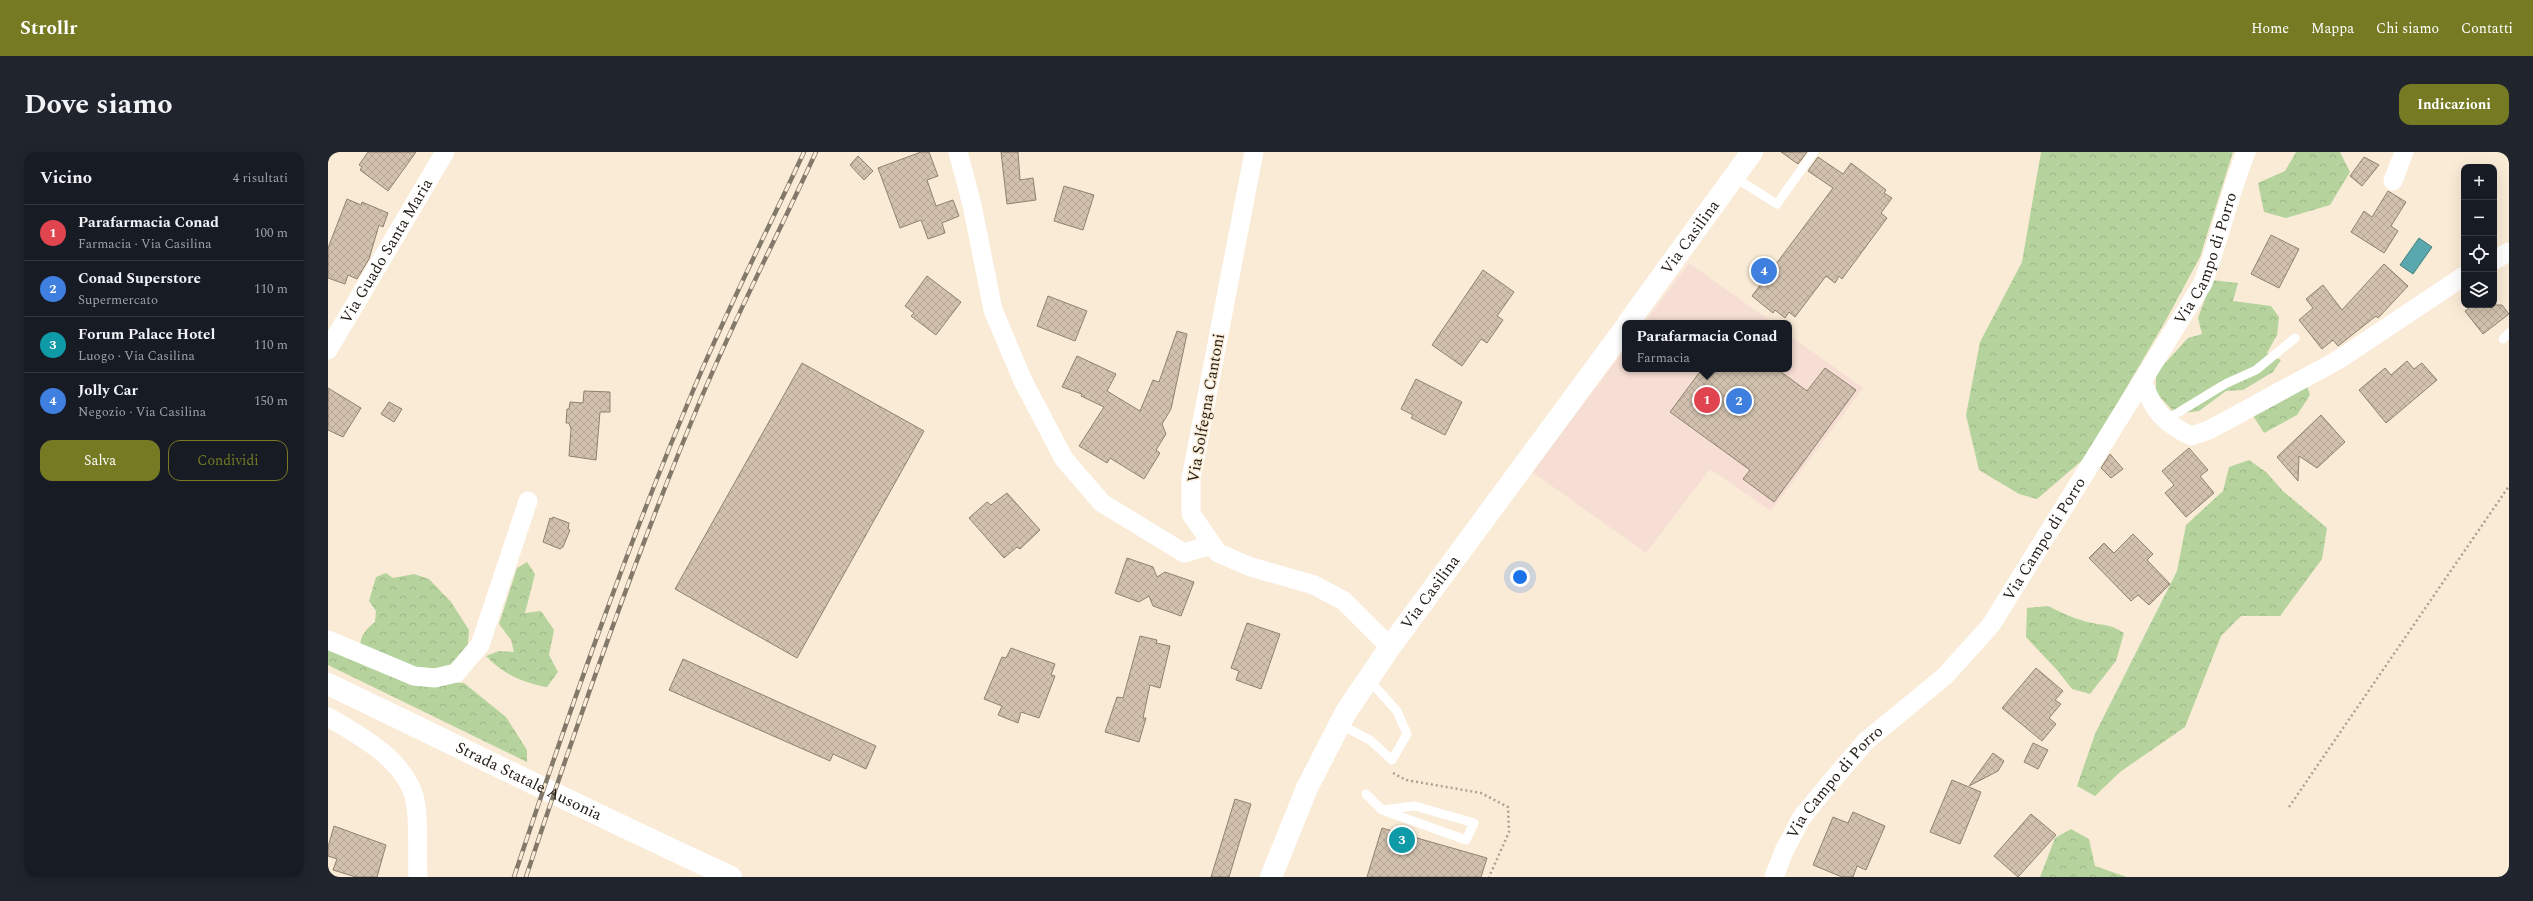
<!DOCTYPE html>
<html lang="it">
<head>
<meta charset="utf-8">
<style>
  body { margin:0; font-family:Spectral,serif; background:#20242c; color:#f1f3f6 }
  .controls { position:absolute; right:12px; top:12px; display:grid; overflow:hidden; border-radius:8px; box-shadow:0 4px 16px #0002 }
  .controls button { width:36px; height:36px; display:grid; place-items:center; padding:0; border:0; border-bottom:1px solid #363941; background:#171b24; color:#f1f3f6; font:20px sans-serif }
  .you { position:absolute; left:1192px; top:425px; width:14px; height:14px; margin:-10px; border:3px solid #fff; border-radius:50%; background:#1a73e8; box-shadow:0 0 0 6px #1a73e833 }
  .badge { display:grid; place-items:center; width:26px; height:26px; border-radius:50%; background:#757a23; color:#fff; font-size:13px; font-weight:700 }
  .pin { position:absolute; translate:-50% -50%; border:2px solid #fff; box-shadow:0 1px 4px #0006 }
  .popup { position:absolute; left:1294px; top:168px; width:170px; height:52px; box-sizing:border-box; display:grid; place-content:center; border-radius:8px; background:#171b24; filter:drop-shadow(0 1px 3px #0005); font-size:13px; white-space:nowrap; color:#9ea1a6 }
  .popup b { font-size:15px; color:#f1f3f6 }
  .popup::after { content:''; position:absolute; left:50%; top:100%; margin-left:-8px; border:8px solid transparent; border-top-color:#171b24 }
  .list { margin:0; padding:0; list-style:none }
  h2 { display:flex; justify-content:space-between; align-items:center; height:52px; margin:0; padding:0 16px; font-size:17px }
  h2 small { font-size:13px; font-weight:400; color:#9ea1a6 }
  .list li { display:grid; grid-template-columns:26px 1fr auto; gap:12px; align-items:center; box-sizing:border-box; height:56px; padding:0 16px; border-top:1px solid #363941 }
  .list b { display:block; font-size:15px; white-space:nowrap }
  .list p { margin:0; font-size:13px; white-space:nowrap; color:#9ea1a6 }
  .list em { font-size:13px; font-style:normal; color:#9ea1a6 }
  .actions { display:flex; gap:8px; padding:12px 16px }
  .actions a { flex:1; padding:9px 0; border:1px solid #757a23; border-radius:12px; text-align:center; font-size:14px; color:#757a23 }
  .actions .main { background:#757a23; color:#fff }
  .icon { flex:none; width:22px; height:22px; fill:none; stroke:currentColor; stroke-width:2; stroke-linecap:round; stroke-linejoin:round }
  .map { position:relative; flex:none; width:2181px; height:725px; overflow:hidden; border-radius:12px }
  header { display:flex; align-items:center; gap:24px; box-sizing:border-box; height:56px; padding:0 20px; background:#757a23; color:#fff }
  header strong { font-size:19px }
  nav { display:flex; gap:22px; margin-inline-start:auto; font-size:14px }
  .intro { display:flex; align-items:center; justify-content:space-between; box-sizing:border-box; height:96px; padding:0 24px }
  h1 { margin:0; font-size:28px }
  .button { padding:10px 18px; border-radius:12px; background:#757a23; color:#fff; font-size:14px; font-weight:700 }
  main { display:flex; gap:24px; padding:0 24px }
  aside { flex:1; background:#171b24; border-radius:12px; box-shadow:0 4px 16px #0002 }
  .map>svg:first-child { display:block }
  .commercial { fill:#f6ded4 }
  .forest { fill:url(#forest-crowns) }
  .water { fill:#58a8ad; stroke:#487e7f }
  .building { fill:url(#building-cross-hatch); stroke:#90816f }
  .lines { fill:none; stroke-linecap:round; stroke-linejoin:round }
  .path { stroke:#aba090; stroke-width:2.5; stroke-dasharray:2 3; stroke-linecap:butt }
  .lane { stroke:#fff; stroke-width:9 }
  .street { stroke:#fff; stroke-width:19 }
  .primary { stroke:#fff; stroke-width:22 }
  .rail-casing { stroke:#83796b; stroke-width:4.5 }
  .rail { stroke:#faebd6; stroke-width:3; stroke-dasharray:9; stroke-linecap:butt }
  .labels { text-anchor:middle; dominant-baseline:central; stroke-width:3; stroke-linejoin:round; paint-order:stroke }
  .street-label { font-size:16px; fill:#211c14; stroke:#faebd6 }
</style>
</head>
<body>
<header>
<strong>Strollr</strong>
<nav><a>Home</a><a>Mappa</a><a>Chi siamo</a><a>Contatti</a></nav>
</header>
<div class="intro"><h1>Dove siamo</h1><a class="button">Indicazioni</a></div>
<main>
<aside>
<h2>Vicino<small>4 risultati</small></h2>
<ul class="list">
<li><span class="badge" style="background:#e0444e">1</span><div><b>Parafarmacia Conad</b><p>Farmacia · Via Casilina</p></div><em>100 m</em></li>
<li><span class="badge" style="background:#3f7fe0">2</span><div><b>Conad Superstore</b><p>Supermercato</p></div><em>110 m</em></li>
<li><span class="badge" style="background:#0f9aa8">3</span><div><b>Forum Palace Hotel</b><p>Luogo · Via Casilina</p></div><em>110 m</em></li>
<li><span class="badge" style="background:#3f7fe0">4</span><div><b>Jolly Car</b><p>Negozio · Via Casilina</p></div><em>150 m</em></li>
</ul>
<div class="actions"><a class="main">Salva</a><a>Condividi</a></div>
</aside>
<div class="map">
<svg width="2181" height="725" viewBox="0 0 2181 725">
  <defs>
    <pattern id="forest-crowns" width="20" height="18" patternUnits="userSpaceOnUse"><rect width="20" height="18" fill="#b6d39e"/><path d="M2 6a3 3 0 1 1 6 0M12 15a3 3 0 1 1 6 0" fill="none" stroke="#9cb587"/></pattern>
    <pattern id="building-cross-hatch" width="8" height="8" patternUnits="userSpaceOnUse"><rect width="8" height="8" fill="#d2c1ae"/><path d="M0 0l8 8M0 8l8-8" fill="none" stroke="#b4a595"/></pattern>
  </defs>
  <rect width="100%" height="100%" fill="#faebd6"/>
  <!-- commercial -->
  <path class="commercial" d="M1361 111 1445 171H1316Z
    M1461 183 1535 236 1443 359 1382 317 1318 401 1204 320 1297 197V217H1461Z"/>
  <!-- forest -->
  <path class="forest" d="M1713 0H1905L1872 105 1838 168 1758 305 1709 347 1691 342 1651 318 1638 263 1652 190 1694 110Z
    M1968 0H2012L2022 20 2002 53 1958 66 1936 60 1930 31 1957 19Z
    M1884 128 1910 131 1905 149 1943 154 1951 165 1949 183 1939 201 1953 208 1945 220 1915 238 1898 239 1871 259 1848 262 1828 241V221L1860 186 1874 182 1870 166Z
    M1978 231 1982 243 1969 263 1936 281 1924 262Z
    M1921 308 1938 320 1955 339 1999 376 1994 407 1952 464H1913L1893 484 1857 575 1792 620 1767 644 1749 634 1767 582 1849 419 1858 373 1895 339 1901 315Z
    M199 410 207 422 197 461 213 459 226 478 221 503 230 520 219 535C194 530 176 523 158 504L171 499 186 500 183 488 171 472 189 416Z
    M58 421 65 426 86 422 101 427 123 450 141 478 140 492 128 514 108 521 33 499C30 486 37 478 47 470L48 459 41 449 48 425Z
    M1720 454C1734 461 1749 468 1764 471 1779 474 1782 472 1796 481L1788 509 1762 542 1744 537 1729 518 1698 485 1699 456Z
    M0 496 117 530 136 531 178 565 199 598V610L0 513Z
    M1743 677 1761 687 1767 714 1799 725H1712L1727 686Z"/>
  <!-- water -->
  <path class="water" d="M2091 86 2104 95 2085 122 2072 113Z"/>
  <!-- building -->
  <path class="building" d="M40 0H88L60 39 32 18 34 15 31 13Z
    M593 0H601L610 24 599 28 608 54 625 48 631 64 614 71 617 81 600 87 593 68 572 76 550 16Z
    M673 0H690L692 28 705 26 708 48 679 52Z
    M1453 0H1479L1470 12Z
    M530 4 545 19 536 28 522 13Z
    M1490 5 1515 22 1523 11 1558 38 1556 41 1564 46 1553 61 1559 66 1514 127 1511 124 1507 131 1498 124 1467 165 1461 160 1457 166 1447 158 1445 161 1424 144 1505 36 1480 19Z
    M2036 5 2051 13 2034 34 2022 24Z
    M736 34 766 43 755 78 726 69Z
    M2060 39 2078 50 2063 74 2070 79 2056 101 2023 80 2036 59 2044 65Z
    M19 47 33 53 34 50 60 61 55 75 51 73 41 107 29 127 20 123 17 132 0 126V96Z
    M1943 83 1971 97 1951 136 1923 122Z
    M2056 112 2080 134 2050 166 2048 164 2010 194 2005 188 1994 197 1971 168 1985 156 1978 147 1995 133 2014 158Z
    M1155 118 1186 140 1169 164 1175 168 1159 191 1153 187 1134 214 1104 193Z
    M599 124 633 150 608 183 583 164 586 161 577 154Z
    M720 144 759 159 747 189 709 174Z
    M2145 153H2174L2181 162 2155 182 2137 159Z
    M849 179 859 182 843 257 834 272 838 282 828 298 832 301 816 327 782 306 779 311 751 294 776 255 753 244 754 242 734 235 749 204 788 222 779 239 812 259 825 228 831 230Z
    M2079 209 2086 217 2094 211 2109 228 2058 271 2031 238 2057 216 2063 223Z
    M474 211 596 279 469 506 347 437Z
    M1497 216 1528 238 1446 350 1415 327 1422 318 1342 260 1374 217H1449L1479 239Z
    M1088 227 1134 250 1117 283 1083 266 1085 263 1073 257Z
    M0 236 33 256 15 285 0 278Z
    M256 239 282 240V260H272L268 308 241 304 243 277 241 271H238L239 257H241L242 250 255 251Z
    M61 250 74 257 66 270 53 262Z
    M1993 263 2017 290 1989 316 1971 304 1970 329 1949 305Z
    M1861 296 1880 318 1872 324 1886 341 1858 365 1837 341 1846 333 1834 319Z
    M1782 302 1795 317 1783 326 1773 316Z
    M679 341 712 378 692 397 689 395 676 406 641 366 659 350 663 353Z
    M225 365 241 371 240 377 242 378 235 395 232 397 215 390 222 366 224 367Z
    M1805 382 1825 402 1819 408 1842 432 1821 453 1810 443 1803 449 1761 406 1776 391 1786 401Z
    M799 406 825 415 829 425 837 420 866 430 853 464 825 454 821 444 811 450 787 441Z
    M919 471 952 482 933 537 908 528 911 519 903 516Z
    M812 484 829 488 828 491 842 494 832 536 822 533 815 566H818L811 590 777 580 789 545 795 546Z
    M683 496 727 512 723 523 727 524 711 566 693 560 690 571 670 563 674 554 656 547 674 505 678 506Z
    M355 507 548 594 538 617 505 602 502 609 341 538Z
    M1708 516 1735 539 1727 548 1733 552 1721 566 1728 572 1714 589 1674 556Z
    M1705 591 1720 598 1710 617 1696 610Z
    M1665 601 1676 609 1670 619 1641 634Z
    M1624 628 1653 640 1632 692 1602 680Z
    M907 647 923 652 901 725H883Z
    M1525 660 1557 674 1538 718 1529 714 1525 725H1514L1485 713 1505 665 1520 671Z
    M1703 662 1728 683 1690 725 1666 704Z
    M6 674 58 693 49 725H28L5 718 9 707 0 704V695Z
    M1054 676 1159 706 1153 725H1039Z"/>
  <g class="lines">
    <!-- path -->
    <path class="path" d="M1065 621 1078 628 1153 641 1180 655 1181 680 1161 725
      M1961 655 2181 334"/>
    <!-- lane -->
    <path class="lane" d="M1406 25 1449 52 1486 0
      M2175 187 2181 181
      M1838 268 1897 232 1928 218 1967 186
      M1011 572 1042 588 1064 608 1079 582 1069 559 1040 527
      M1038 642 1054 658 1138 688 1146 671 1087 654 1054 658"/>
    <!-- street -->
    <g class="street">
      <path d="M630 0 644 53 665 158 695 229 736 307 774 351 856 401 884 393"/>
      <path d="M926 0 863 327V362L890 401 923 415 986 433 1016 449 1062 495"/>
      <path d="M2065 29 2076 0"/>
      <path d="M2166 108 2181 100"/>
      <path id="s1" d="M0 198 117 0"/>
      <path d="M1814 229C1825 257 1835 271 1863 284L1881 278 2010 208 2136 124"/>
      <path d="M0 488 86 524 107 526 128 521 152 493 200 349"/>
      <path d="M0 565C33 584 83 611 88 654 91 677 89 702 90 725"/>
      <path id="s2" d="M1446 725 1456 699 1474 665 1502 631 1538 589 1617 524 1663 473 1875 131C1891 88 1901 43 1918 0"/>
    </g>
    <!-- primary -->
    <g class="primary">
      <path id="s3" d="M1300 171 1424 0"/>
      <path id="s4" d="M0 532C134 596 267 663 403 725"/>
      <path id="s5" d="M943 725 979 636 1018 560 1062 495 1297 176"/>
    </g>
    <!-- rail casing -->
    <g class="rail-casing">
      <path id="rail" d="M186 725C240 563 296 403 362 246 396 163 438 82 476 0
        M198 725C251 565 307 405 372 249 407 165 450 83 488 0"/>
    </g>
    <!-- rail -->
    <use href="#rail" class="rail"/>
  </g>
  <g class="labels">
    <!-- street labels -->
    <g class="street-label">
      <text stroke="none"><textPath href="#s3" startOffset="106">Via Casilina</textPath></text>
      <text stroke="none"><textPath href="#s1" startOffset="115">Via Guado Santa Maria</textPath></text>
      <text stroke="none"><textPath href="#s2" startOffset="763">Via Campo di Porro</textPath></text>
      <text transform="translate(878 256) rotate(-80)">Via Solfegna Cantoni</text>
      <text stroke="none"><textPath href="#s2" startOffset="438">Via Campo di Porro</textPath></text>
      <text stroke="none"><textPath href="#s5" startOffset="328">Via Casilina</textPath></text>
      <text stroke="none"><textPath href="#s4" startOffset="223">Strada Statale Ausonia</textPath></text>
      <text stroke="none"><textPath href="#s2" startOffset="114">Via Campo di Porro</textPath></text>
    </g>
  </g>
</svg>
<div class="controls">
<button>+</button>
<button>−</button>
<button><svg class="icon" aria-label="locate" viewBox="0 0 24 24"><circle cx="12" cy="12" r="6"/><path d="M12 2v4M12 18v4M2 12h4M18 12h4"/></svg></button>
<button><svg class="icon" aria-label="layers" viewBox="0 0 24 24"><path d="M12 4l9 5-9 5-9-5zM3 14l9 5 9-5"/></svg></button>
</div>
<div class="you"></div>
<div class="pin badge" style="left:1379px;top:248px;background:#e0444e">1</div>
<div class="popup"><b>Parafarmacia Conad</b>Farmacia</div>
<div class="pin badge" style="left:1411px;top:249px;background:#3f7fe0">2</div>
<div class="pin badge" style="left:1074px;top:688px;background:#0f9aa8">3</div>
<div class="pin badge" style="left:1436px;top:119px;background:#3f7fe0">4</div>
</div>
</main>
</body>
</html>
